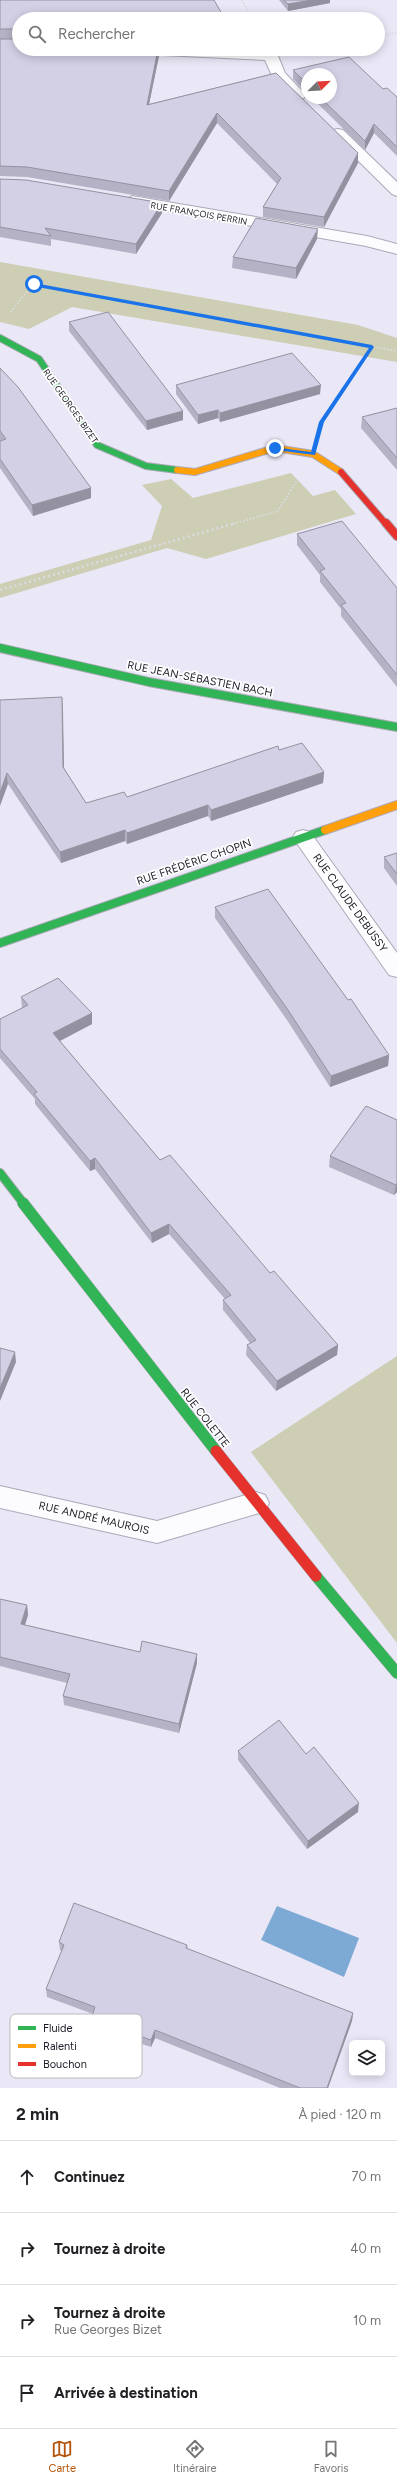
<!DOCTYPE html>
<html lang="fr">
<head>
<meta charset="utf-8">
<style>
  body { margin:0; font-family:Figtree,sans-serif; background:#f2f2f2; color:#202124 }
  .controls { position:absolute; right:12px; bottom:12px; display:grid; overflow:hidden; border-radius:6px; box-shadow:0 2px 10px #0003 }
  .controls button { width:36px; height:36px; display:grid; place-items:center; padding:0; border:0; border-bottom:1px solid #e0e0e0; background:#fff; color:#202124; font:20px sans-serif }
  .compass { position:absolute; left:301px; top:68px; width:36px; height:36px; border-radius:50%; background:#fff; box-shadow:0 2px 10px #0003; rotate:66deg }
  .stop { position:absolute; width:12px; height:12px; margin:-9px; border:3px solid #1a73e8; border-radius:50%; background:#fff }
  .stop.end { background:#1a73e8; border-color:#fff; box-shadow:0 1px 4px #0008 }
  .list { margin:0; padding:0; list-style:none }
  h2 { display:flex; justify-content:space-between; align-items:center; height:52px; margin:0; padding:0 16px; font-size:17px }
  h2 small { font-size:13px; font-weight:400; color:#757577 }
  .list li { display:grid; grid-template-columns:26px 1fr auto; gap:12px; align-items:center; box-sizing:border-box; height:72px; padding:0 16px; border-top:1px solid #e0e0e0 }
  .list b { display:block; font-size:15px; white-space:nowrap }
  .list p { margin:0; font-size:13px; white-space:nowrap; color:#757577 }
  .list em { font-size:13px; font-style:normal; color:#757577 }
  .icon { flex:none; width:22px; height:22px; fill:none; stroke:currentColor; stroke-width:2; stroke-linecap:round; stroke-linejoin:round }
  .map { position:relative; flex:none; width:397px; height:2088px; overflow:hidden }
  .search { position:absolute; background:#fff; box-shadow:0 2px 10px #0003; left:12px; right:12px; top:12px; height:44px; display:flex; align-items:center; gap:10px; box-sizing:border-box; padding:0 14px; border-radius:22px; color:#757577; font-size:15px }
  .sheet { height:340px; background:#fff }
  nav { display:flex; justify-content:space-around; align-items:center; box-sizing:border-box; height:56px; border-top:1px solid #e0e0e0; background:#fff; font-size:11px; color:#757577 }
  nav a { display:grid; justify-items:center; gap:2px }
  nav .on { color:#b45309 }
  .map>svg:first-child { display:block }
  .green { fill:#cdceb3 }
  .water { fill:#7daad5 }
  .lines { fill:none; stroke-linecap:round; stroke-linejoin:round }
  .street-casing { stroke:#aca9b7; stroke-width:2 }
  .fast-far2-casing { stroke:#aca9b7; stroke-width:8 }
  .fast-far1-casing { stroke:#aca9b7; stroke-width:10 }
  .fast-casing { stroke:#aca9b7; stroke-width:12 }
  .slow-far1-casing { stroke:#aca9b7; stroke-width:8 }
  .slow-casing { stroke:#aca9b7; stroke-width:10 }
  .jam-far2-casing { stroke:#aca9b7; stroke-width:8 }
  .jam-far1-casing { stroke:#aca9b7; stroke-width:10 }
  .jam-casing { stroke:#aca9b7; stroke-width:12 }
  .path-far1 { stroke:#dcdae0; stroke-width:2; stroke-dasharray:1.5 2; stroke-linecap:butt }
  .path { stroke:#dcdae0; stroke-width:2.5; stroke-dasharray:2 3; stroke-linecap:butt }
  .street { fill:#fcfbfe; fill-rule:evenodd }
  .fast-far2 { stroke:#30b455; stroke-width:6 }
  .fast-far1 { stroke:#30b455; stroke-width:8 }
  .fast { stroke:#30b455; stroke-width:11 }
  .slow-far1 { stroke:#ff9f0a; stroke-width:6 }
  .slow { stroke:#ff9f0a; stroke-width:8 }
  .jam-far2 { stroke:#e5322d; stroke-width:6 }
  .jam-far1 { stroke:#e5322d; stroke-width:8 }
  .jam { stroke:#e5322d; stroke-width:11 }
  .wall { fill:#b5b2c5 }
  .shaded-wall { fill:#9491a0 }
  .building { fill:#d3cfe5; stroke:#9491a0 }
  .route { fill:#1a73e8 }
  .labels { text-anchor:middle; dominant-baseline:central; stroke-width:3.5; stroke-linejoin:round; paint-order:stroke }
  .far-street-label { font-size:9px; fill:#1b1925; stroke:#fff }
  .street-label { font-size:11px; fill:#1b1925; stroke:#fff }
  .key { fill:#fff; stroke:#bbbabe; stroke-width:1 }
  .key-label { font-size:11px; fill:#1b1925 }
</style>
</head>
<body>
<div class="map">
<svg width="397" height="2088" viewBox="0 0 397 2088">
  <rect width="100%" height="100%" fill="#eae7f7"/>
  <!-- green -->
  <path class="green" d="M0 262 358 325 397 338V362L72 307 29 329 0 322Z
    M291 473 313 496 335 490 356 514 206 559 167 548 0 598V584L151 540 162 506 142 485 171 479 193 498Z
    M397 1356V1643L251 1452Z"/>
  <!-- water -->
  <path class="water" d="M277 1906 359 1938 344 1977 261 1940Z"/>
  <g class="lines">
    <!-- street casing -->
    <g class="street-casing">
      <path id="street" d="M114 49 271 52 278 56 285 73 306 95 304 98H294L273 78 265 60 121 53Z
        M338 129 343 130 397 182V196L392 194 333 136 331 133 333 130Z
        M132 196 367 236 397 244V254L366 246 127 204 124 201Z
        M303 830 310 832 397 953V977L389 975 296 842 293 837 296 832Z
        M0 1486 157 1521 256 1492 265 1495 269 1503 265 1511 256 1514 157 1543 0 1508Z"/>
    </g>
    <!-- fast-far2 casing -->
    <g class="fast-far2-casing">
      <path id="fast-far2" d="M0 338 39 359 97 445 146 466 177 470"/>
    </g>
    <!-- fast-far1 casing -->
    <g class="fast-far1-casing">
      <path id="fast-far1" d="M0 648 149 682 397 727
        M0 943 325 830
        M0 1173 24 1204"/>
    </g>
    <!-- fast casing -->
    <g class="fast-casing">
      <path id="fast" d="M23 1203 216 1451
        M316 1576 397 1673"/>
    </g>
    <!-- slow-far1 casing -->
    <g class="slow-far1-casing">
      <path id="slow-far1" d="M177 470 195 472 275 448 313 454 341 472"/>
    </g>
    <!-- slow casing -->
    <g class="slow-casing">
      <path id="slow" d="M325 830 397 805"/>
    </g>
    <!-- jam-far2 casing -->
    <g class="jam-far2-casing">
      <path id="jam-far2" d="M341 472 386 524"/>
    </g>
    <!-- jam-far1 casing -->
    <g class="jam-far1-casing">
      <path id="jam-far1" d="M386 523 397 536"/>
    </g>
    <!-- jam casing -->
    <g class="jam-casing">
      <path id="jam" d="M216 1451 316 1576"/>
    </g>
    <!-- path-far1 -->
    <path class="path-far1" d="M242 0 253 19
      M378 37 397 32
      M302 50 308 49
      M11 312 33 284 397 351
      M321 425 372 347
      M233 524 278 511 297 480"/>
    <!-- path -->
    <path class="path" d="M0 590 236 523"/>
    <!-- street -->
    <use href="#street" class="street"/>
    <!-- fast-far2 -->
    <use href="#fast-far2" class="fast-far2"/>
    <!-- fast-far1 -->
    <use href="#fast-far1" class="fast-far1"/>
    <!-- fast -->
    <use href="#fast" class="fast"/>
    <!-- slow-far1 -->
    <use href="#slow-far1" class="slow-far1"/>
    <!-- slow -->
    <use href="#slow" class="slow"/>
    <!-- jam-far2 -->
    <use href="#jam-far2" class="jam-far2"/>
    <!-- jam-far1 -->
    <use href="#jam-far1" class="jam-far1"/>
    <!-- jam -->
    <use href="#jam" class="jam"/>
  </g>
  <!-- wall -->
  <path class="wall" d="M0 0 222 14V19H19V39H0Z
    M279 0H330V3L288 11Z
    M0 39 19 49H159V56L149 104 276 73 358 153V163L324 227 263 217V207L277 184 217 123 169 201 27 177 0 176Z
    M293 70 383 89 397 97V156L374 133 365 150 312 98H331L307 74V93L293 79Z
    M0 179 162 203V213L136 254 51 239V246L0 237Z
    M317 239 296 279 232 268 233 257Z
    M69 322 183 420 147 430 69 331Z
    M0 368 91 488V498L33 516 0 468V441H1L0 440Z
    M176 385 320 394 220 422 218 418 198 424 176 394Z
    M397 408V470L361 428 362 417Z
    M297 534 397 588V687L341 616V609L320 582V575L297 545Z
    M62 697 64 768 86 803 127 797 279 750 324 772 323 783 211 821 208 816 127 844 125 841 61 863 8 784 0 700Z
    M397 853V886L384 868V857Z
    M215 907 389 1055 388 1066 330 1087 287 1020 215 918Z
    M21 997 92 1024 60 1041 160 1160 270 1273 338 1345 337 1355 276 1391 246 1355 247 1345 250 1343 223 1310V1300L225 1299 169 1234 152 1243 95 1169 90 1171 35 1104V1099L0 1058V1019L22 1008Z
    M397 1120V1192L394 1195 329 1167 330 1156Z
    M0 1599 27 1605 28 1615 25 1625 140 1652 197 1663 179 1733 64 1705 63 1696 67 1683 0 1666Z
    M238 1751 306 1754 358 1812 307 1849 238 1760Z
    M59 1942 187 1945 188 1949 353 2013 352 2021 328 2088H280L155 2038 151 2047 92 2027 91 2019 93 2014 47 1997 46 1989 62 1951 60 1950Z"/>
  <!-- shaded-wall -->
  <path class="shaded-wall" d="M312 0H330V3L288 11V4Z
    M222 14V19H184Z
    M158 49 159 56 147 114V105Z
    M217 113V123L169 201V191Z
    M374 124V133L365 150V141Z
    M358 153V163L324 227V217Z
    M162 203V213L136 254V244Z
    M318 229 317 239 296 279V268Z
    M321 385 320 394 220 422V413Z
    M218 410V418L198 424V415Z
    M183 411V420L147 430 146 421Z
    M91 488V498L33 516 32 505Z
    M62 697 63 708 64 778 63 767Z
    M324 772 323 783 211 821V810Z
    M7 773 8 784 0 806V793Z
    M208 805V816L127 844V833Z
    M125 830V841L61 863 60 852Z
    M92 1013V1024L54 1044 53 1033Z
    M389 1055 388 1066 330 1087 331 1076Z
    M95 1158V1169L90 1171V1161Z
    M397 1183V1192L394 1195 396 1185Z
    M169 1224V1234L152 1243 151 1233Z
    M338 1345 337 1355 276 1391 277 1381Z
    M15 1352 16 1362 0 1401V1388Z
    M27 1605 28 1615 22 1634 21 1624Z
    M197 1654V1663L179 1733V1724Z
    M359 1803 358 1812 307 1849 308 1841Z
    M353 2013 352 2021 328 2088H327Z
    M155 2030V2038L151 2047V2040Z"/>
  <!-- building -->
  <path class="building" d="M0 0H214L222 14 184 19H19V29H0Z
    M284 0H312L288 4Z
    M0 39H19V49H158L147 105 276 73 358 153 324 217 263 207 281 178 217 113 169 191 27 167 0 166Z
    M349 57 383 89 387 88 397 97V147L374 124 365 141 321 98H331V74H307V84L293 70Z
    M0 179 26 180 162 203 136 244 45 228 51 236 0 227Z
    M256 218 318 229 296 268 233 257Z
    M108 312 183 411 146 421 69 322Z
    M292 353 321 385 220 413 218 410 198 415 176 385Z
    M0 368 18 387 91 488 32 505 0 459V441L6 439 0 431Z
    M397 408V458L362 417Z
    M342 521 397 588V675L341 605 346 603 320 571 325 569 297 534Z
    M62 697 63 767 86 803 124 792 127 797 278 746 279 750 302 743 324 772 211 810 208 805 127 833 125 830 60 852 7 773 0 793V700Z
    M397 853V874L384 857Z
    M268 889 348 1000 351 999 389 1055 331 1076 288 1010 215 907Z
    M58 978 92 1013 53 1033 160 1160 170 1155 270 1273 274 1271 338 1345 277 1381 247 1345 256 1340 223 1300 231 1295 169 1224 151 1233 95 1158 90 1161 34 1094 37 1092 0 1049V1019L28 1005 21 997Z
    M366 1106 397 1120V1183L396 1185 330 1156Z
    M0 1348 15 1352 0 1388Z
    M0 1599 27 1605 21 1624 140 1652 142 1641 197 1654 179 1724 63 1696 70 1674 0 1657Z
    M279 1720 306 1754 314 1747 359 1803 308 1841 238 1751Z
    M74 1903 187 1945 186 1948 353 2013 327 2088H300L155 2030 151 2040 91 2019 95 2007 46 1989 64 1945 59 1942Z"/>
  <!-- route -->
  <path class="route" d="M34 283 372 345 374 347 324 422 315 455 275 450 273 447 311 452 319 422 369 348 32 286Z"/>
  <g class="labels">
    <!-- far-street labels -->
    <g class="far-street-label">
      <text transform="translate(199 213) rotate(10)">RUE FRANÇOIS PERRIN</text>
      <text transform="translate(71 406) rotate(55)">RUE GEORGES BIZET</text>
    </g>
    <!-- street labels -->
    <g class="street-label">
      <text transform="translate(200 679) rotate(11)">RUE JEAN-SÉBASTIEN BACH</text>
      <text transform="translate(194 862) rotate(-19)">RUE FRÉDÉRIC CHOPIN</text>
      <text transform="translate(350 903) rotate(54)">RUE CLAUDE DEBUSSY</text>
      <text transform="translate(205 1418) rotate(52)">RUE COLETTE</text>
      <text transform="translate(94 1518) rotate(13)">RUE ANDRÉ MAUROIS</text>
    </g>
  </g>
  <!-- legend -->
  <rect x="10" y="2014" width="132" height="64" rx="6" class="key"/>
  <rect x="18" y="2026" width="18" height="4" fill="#30b455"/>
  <rect x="18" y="2044" width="18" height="4" fill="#ff9f0a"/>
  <rect x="18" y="2062" width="18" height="4" fill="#e5322d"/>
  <g class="key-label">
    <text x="43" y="2032">Fluide</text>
    <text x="43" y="2050">Ralenti</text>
    <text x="43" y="2068">Bouchon</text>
  </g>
</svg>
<div class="controls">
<button><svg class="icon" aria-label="layers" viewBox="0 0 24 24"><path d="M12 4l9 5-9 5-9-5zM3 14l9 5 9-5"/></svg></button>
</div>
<svg class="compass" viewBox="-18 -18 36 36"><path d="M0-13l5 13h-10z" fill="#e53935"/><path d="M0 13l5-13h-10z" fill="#757577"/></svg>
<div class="stop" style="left:34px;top:284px"></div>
<div class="stop end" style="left:275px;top:448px"></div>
<div class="search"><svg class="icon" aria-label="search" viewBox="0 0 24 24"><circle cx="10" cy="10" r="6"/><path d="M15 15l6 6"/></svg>Rechercher</div>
</div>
<section class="sheet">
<h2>2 min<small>À pied · 120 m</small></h2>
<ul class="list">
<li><svg class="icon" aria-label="ahead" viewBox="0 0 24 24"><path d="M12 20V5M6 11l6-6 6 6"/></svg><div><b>Continuez</b></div><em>70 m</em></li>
<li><svg class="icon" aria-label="right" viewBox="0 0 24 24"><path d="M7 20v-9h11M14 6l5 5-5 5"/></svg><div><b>Tournez à droite</b></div><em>40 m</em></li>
<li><svg class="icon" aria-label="right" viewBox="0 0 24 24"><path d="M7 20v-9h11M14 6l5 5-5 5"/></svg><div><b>Tournez à droite</b><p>Rue Georges Bizet</p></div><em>10 m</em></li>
<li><svg class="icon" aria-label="arrive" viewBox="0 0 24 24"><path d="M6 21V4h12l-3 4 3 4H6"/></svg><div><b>Arrivée à destination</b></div></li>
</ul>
</section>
<nav>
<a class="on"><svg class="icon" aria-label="map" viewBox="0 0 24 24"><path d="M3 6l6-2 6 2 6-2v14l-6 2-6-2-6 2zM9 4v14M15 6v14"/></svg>Carte</a>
<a><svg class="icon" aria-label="directions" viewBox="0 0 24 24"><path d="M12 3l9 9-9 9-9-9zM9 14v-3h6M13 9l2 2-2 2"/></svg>Itinéraire</a>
<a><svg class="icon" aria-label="saved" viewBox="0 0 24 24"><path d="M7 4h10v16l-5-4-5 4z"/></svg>Favoris</a>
</nav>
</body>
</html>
